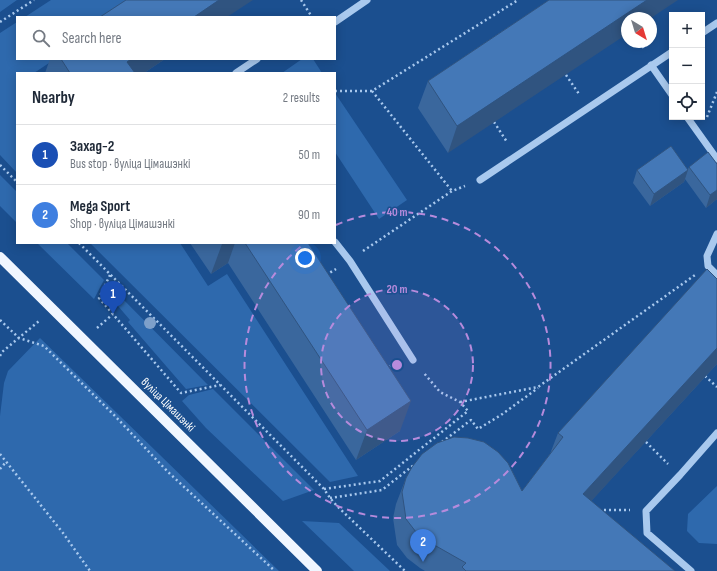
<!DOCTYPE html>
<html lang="en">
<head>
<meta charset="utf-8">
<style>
  body { margin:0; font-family:"Sofia Sans Condensed",sans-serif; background:#f6f6f7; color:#1f2937 }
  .controls { position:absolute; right:12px; top:12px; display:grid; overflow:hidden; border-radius:0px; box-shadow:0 2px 10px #0003 }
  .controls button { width:36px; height:36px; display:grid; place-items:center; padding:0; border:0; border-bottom:1px solid #e0e1e3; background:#fff; color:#1f2937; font:20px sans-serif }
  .compass { position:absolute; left:621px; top:12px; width:36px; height:36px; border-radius:50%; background:#fff; box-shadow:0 2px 10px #0003; rotate:142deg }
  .you { position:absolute; left:305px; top:258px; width:14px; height:14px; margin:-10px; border:3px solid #fff; border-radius:50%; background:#1a73e8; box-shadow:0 0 0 6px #1a73e833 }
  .badge { display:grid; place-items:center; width:26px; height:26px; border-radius:50%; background:#84754c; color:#fff; font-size:13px; font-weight:700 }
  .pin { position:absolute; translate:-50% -33px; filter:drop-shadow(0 1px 2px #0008) }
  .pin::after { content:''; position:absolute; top:21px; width:14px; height:12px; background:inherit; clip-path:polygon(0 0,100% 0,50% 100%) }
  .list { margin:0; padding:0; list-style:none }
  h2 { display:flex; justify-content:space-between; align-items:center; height:52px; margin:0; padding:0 16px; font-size:17px }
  h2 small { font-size:13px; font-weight:400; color:#747a83 }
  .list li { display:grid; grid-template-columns:26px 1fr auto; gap:12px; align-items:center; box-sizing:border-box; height:60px; padding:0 16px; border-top:1px solid #e0e1e3 }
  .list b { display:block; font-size:15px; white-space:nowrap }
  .list p { margin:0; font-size:13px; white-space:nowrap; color:#747a83 }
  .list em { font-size:13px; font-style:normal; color:#747a83 }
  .icon { flex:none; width:22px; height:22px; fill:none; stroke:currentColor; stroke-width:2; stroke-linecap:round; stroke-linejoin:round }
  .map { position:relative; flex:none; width:717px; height:571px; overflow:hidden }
  .search { position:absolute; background:#fff; box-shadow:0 2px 10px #0003; left:16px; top:16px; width:320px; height:44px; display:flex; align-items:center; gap:10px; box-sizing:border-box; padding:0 14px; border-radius:0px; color:#747a83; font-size:15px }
  .panel { position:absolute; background:#fff; box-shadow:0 2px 10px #0003; left:16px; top:72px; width:320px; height:172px; border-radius:0px }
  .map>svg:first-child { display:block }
  .green { fill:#2e69ad }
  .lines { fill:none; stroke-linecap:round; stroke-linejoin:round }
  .path { stroke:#a9c9ee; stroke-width:2.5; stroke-dasharray:2 3; stroke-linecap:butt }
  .minor { stroke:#a9c9ee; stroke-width:7 }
  .major { stroke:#f0f6ff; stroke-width:10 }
  .tree { fill:#7ea0ca }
  .wall { fill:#3a679d }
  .shaded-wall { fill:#305480 }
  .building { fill:#4478b7; stroke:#305480 }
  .ring { fill:none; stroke:#b68bdc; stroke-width:2; stroke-dasharray:7 5 }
  .labels { text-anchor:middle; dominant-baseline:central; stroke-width:3; stroke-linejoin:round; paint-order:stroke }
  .street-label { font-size:12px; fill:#fff; stroke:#1b4f8f }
  .centre { fill:#b68bdc; stroke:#1b4f8f; stroke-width:2 }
  .ring-label { font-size:12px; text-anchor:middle; font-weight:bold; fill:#b68bdc; stroke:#1b4f8f; stroke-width:3; stroke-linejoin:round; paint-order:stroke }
</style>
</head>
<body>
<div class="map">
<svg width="717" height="571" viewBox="0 0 717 571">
  <rect width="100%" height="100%" fill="#1b4f8f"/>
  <!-- green -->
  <path class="green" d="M0 0H17L0 12Z
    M51 0H144L118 17H25Z
    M17 22V59H55L34 73H17V173L0 155V33Z
    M302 59H313L322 73H282Z
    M335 93 407 200 379 219 335 152Z
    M0 175 17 192V223L0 206Z
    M37 243H67L104 280 94 299Z
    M90 243H180L208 286 227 274 358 476 330 482Z
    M110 286 208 385 186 389 128 322 130 320 106 292Z
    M40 338 279 571H0V416L4 383 8 371Z
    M213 389 314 490 283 501 206 428 182 401 189 395Z
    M717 486V544L699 543 687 531 688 514Z
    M302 521 339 523 390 571H354Z"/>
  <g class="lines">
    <!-- path -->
    <path class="path" d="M301 0 312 17
      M0 22 34 0
      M640 42 645 50
      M566 75 579 94
      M335 91H372L518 0
      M372 91 452 191
      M707 117 717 92
      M494 122 507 142
      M0 165 17 182
      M79 243 324 489 330 498 337 506 405 571
      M363 251 452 191 465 186
      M110 275 99 298 181 393 220 385
      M326 275 336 269
      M0 320 19 338 44 346 115 416 168 472 275 571
      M97 328 113 314
      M0 356 2 352 39 321
      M386 369 395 363
      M705 376 717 387
      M460 402 538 387 695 275
      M442 442 471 420 478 429 501 415 538 388
      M646 442 668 464
      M0 454 63 533 90 571
      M0 469 6 462
      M324 489 380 481 468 411 460 402 440 392 423 372
      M330 498 382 490 415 464
      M599 510H630"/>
    <!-- minor -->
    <path class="minor" d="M335 22 367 0
      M702 33 717 23
      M651 65 672 95
      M236 73 257 59
      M687 117 717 159
      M480 180 672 52
      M717 234 707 256 708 266 717 275
      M335 242 350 261 413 360
      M691 571 647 533 646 511 680 475 717 433"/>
    <!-- major -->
    <path class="major" d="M0 257 317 571"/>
  </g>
  <!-- trees -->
  <circle class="tree" cx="150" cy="323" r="6"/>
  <!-- wall -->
  <path class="wall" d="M549 0 448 153 418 108 428 81Z
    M50 59H165L144 73H45Z
    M717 164V199L706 208 685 179 684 182 650 206 633 183 637 170 688 169 689 167Z
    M190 243H308L400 431 356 460 228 263 211 274Z
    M717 279V364L591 501 675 571H425L420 568 407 558 397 545 393 518 396 504 406 478 522 491 550 454 558 433Z"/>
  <!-- shaded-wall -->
  <path class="shaded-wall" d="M219 0H253L227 17H194Z
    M647 0H678L651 18H627V34L448 153 457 126Z
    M131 59H165L144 73H123L127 62Z
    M688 170 684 182 650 206 654 194Z
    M717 190V199L706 208 710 195Z
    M224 243H235L228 263 211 274 222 244Z
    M717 348V364L574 520 583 494Z
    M411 401 400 431 356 460 367 430Z"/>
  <!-- building -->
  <path class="building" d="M126 0H219L194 17H100Z
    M549 0H647L457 126 428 81Z
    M61 59H131L127 62 135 73H70Z
    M671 146 688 170 654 194 637 170Z
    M708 152 717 164V190L710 195 689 167Z
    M245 243H308L411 401 367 430Z
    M707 269 717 279V348L583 494 675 571H466L462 567 466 563 429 542 416 532 406 519 402 492 406 478 412 467 422 454 437 443 454 437 468 438 484 442 498 452 508 463 522 491 563 437 558 433Z"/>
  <!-- distance rings -->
  <circle cx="397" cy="365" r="76" fill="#b68bdc" fill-opacity=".12"/>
  <g class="ring">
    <circle cx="397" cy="365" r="76"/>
    <path d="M336 225A153 153 0 1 1 304 244"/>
  </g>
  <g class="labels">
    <!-- street labels -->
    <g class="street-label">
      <text transform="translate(168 405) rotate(45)">вуліца Цімашэнкі</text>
    </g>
  </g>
  <circle cx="397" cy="365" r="6" class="centre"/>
  <g class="ring-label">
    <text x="397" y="216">40 m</text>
    <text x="397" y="293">20 m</text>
  </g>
</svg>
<div class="controls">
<button>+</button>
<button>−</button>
<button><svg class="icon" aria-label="locate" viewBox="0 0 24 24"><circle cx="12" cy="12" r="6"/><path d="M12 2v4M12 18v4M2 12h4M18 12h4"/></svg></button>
</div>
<svg class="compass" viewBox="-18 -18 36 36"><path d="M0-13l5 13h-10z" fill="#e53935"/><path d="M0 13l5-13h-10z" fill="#747a83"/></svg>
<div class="you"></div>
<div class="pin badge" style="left:113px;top:314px;background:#1a4fb4">1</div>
<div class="pin badge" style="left:423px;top:562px;background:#3f7fe0">2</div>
<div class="search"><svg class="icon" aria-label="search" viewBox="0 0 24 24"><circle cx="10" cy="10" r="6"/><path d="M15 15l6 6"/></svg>Search here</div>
<section class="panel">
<h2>Nearby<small>2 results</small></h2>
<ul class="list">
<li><span class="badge" style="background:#1a4fb4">1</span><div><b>Захад-2</b><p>Bus stop · вуліца Цімашэнкі</p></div><em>50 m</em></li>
<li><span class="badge" style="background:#3f7fe0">2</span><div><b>Mega Sport</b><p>Shop · вуліца Цімашэнкі</p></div><em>90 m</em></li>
</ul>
</section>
</div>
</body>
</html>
